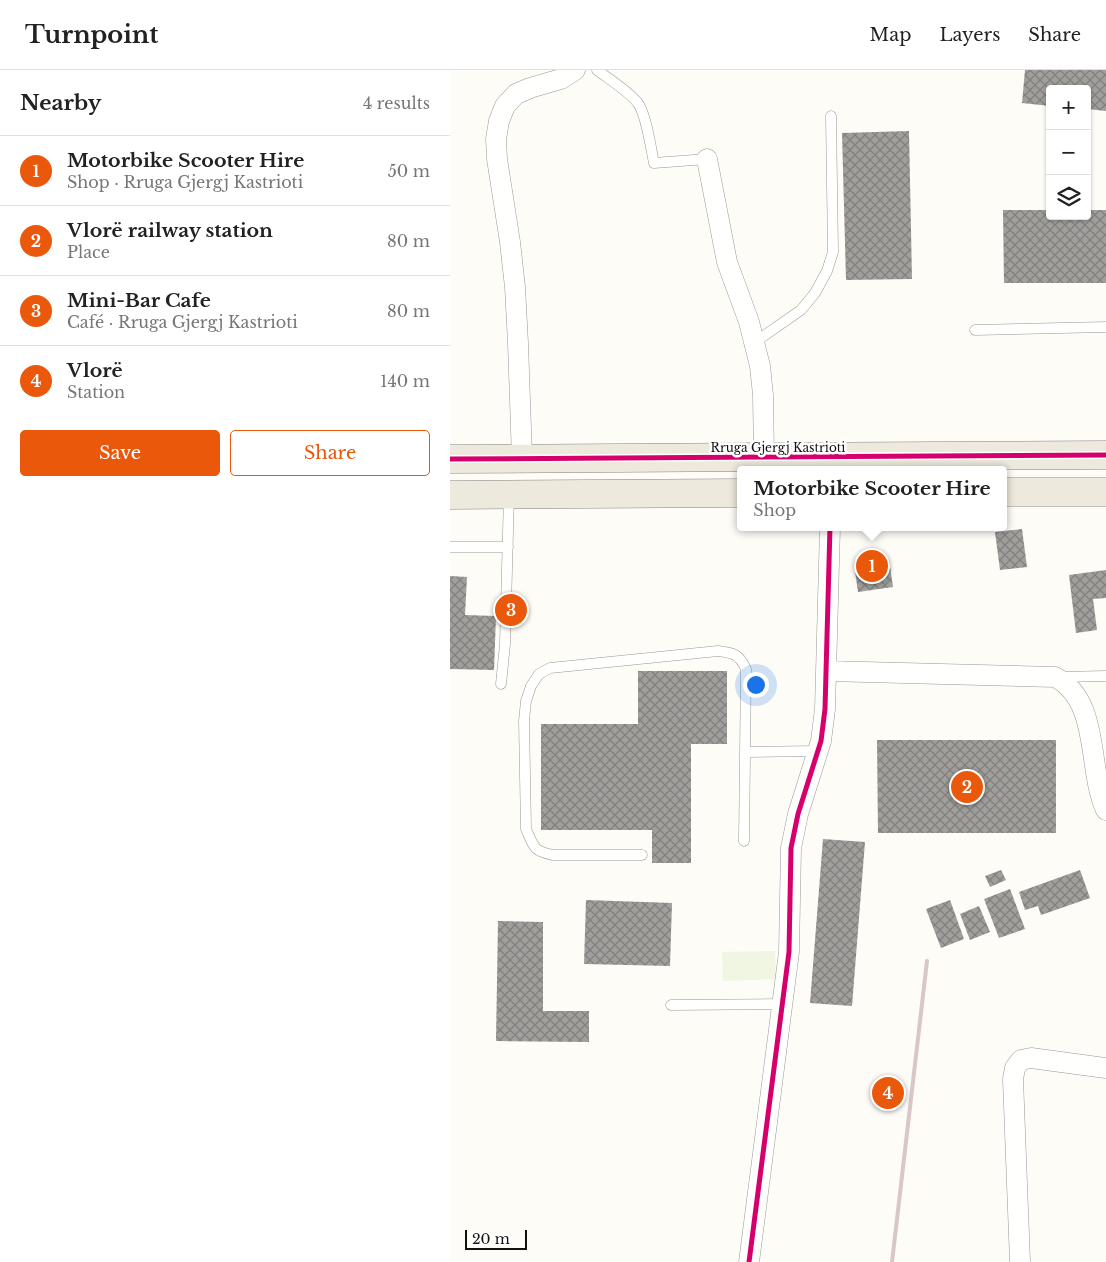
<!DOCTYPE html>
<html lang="en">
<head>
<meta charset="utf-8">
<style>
  body { margin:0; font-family:"Libre Baskerville",serif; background:#f6f6f6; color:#222 }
  .controls { position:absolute; right:15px; top:15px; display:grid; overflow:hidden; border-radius:5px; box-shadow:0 1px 4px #0004 }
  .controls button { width:45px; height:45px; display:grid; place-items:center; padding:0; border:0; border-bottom:1px solid #e0e0e0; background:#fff; color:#222; font:25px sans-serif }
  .scale { position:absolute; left:15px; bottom:12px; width:62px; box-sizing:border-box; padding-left:5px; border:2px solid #111; border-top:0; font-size:14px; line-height:18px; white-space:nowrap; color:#111; -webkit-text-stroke:4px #fff; paint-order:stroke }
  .you { position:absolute; left:305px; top:614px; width:18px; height:18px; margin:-12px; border:4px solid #fff; border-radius:50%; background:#1a73e8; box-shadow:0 0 0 8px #1a73e833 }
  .badge { display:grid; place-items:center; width:32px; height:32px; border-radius:50%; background:#ea580c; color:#fff; font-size:16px; font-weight:700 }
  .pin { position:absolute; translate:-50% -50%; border:2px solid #fff; box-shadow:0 1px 5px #0006 }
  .popup { position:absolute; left:287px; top:396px; width:270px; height:65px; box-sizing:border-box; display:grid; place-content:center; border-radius:5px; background:#fff; filter:drop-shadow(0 1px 4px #0005); font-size:16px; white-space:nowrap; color:#767676 }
  .popup b { font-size:19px; color:#222 }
  .popup::after { content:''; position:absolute; left:50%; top:100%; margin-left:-10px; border:10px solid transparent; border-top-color:#fff }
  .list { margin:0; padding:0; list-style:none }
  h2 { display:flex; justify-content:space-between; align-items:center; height:65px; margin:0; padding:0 20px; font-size:21px }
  h2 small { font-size:16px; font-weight:400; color:#767676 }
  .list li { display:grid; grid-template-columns:32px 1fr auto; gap:15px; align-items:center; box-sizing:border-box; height:70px; padding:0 20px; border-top:1px solid #e0e0e0 }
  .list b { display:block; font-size:19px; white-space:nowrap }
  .list p { margin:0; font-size:16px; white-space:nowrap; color:#767676 }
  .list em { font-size:16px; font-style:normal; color:#767676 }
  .actions { display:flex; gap:10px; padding:15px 20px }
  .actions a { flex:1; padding:11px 0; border:1px solid #ea580c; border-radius:5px; text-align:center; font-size:18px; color:#ea580c }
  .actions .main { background:#ea580c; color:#fff }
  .icon { flex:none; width:28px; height:28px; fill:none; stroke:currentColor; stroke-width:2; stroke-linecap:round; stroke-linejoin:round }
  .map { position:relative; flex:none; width:656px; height:1192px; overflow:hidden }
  header { display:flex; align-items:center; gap:30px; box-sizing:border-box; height:70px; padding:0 25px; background:#fff; border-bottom:1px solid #e0e0e0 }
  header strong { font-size:24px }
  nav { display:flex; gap:28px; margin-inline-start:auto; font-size:18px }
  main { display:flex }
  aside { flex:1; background:#fff }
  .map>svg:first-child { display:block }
  .pitch { fill:#f0f6e1 }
  .building { fill:url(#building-cross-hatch) }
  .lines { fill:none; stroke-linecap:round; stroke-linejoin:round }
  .lane-casing { stroke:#979795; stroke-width:11 }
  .street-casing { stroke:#979795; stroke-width:21 }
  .primary-casing { stroke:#858482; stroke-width:29 }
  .lane { stroke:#fffffe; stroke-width:10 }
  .street { stroke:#fffffe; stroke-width:20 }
  .primary { stroke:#ede9dc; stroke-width:28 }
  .rail { stroke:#d9c6c7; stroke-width:4 }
  .cycleway-casing { stroke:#fff; stroke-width:8 }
  .cycleway { stroke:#d6006c; stroke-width:5 }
  .labels { text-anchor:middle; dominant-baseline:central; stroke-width:5; stroke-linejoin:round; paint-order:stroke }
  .street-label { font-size:12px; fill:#111; stroke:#fff }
</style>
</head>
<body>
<header>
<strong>Turnpoint</strong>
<nav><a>Map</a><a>Layers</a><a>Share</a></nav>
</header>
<main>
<aside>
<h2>Nearby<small>4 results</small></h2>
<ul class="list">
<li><span class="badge">1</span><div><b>Motorbike Scooter Hire</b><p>Shop · Rruga Gjergj Kastrioti</p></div><em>50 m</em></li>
<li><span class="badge">2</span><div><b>Vlorë railway station</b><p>Place</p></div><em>80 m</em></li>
<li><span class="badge">3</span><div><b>Mini-Bar Cafe</b><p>Café · Rruga Gjergj Kastrioti</p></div><em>80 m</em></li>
<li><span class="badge">4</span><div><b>Vlorë</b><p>Station</p></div><em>140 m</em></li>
</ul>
<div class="actions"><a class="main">Save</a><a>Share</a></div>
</aside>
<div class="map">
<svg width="656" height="1192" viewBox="0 0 656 1192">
  <defs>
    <pattern id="building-cross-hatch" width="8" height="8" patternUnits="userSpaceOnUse" patternTransform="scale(1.25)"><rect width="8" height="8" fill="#a19f9c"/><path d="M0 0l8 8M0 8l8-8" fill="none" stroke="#82807e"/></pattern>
  </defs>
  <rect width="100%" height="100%" fill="#fdfcf7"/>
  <!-- pitch -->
  <path class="pitch" d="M325 881 326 909 273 911 272 882Z"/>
  <!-- building -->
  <path class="building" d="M575 0H656V41L637 39V19H600V36L572 33Z
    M459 61 462 209 396 210 392 63Z
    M553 140H600V146H637V140H656V213H554Z
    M572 459 577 497 550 500 545 462Z
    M439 489 443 517 408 522 404 494Z
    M656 500V528L643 529 647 560 626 563 619 505Z
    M0 506 17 507 15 545 46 546 44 600 0 599Z
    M188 601H277V674H241V793H202V760H91V654H188Z
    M427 670H606V763H428Z
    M373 769 415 772 402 936 360 933Z
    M551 800 556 810 540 817 535 806Z
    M630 800 640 828 591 845 588 836 575 840 569 822Z
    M560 819 575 859 549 868 534 829Z
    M136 830 222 833 220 896 134 894Z
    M500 830 514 869 491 878 476 839Z
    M529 836 540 862 520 870 510 844Z
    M48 851 93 852V941H139V972L46 971Z"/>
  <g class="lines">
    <!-- lane casing -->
    <g class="lane-casing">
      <path id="lane" d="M147 0C159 9 178 21 187 32 196 42 201 79 204 93L257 89
        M525 260 656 257
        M305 272 351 240 365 223 377 201 383 182 381 46
        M0 477H58
        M610 607 656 606
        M51 614 55 574 59 425
        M295 682 367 681
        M192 785H103C83 781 84 777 76 759L74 651 76 631 81 616 89 604 100 598 268 581C284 583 289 584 296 599L294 771
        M221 935 333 934"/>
    </g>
    <!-- street casing -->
    <g class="street-casing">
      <path id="street" d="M257 89 277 192 299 252 310 296 313 325 314 387
        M72 388 68 273 65 217 60 172 47 89 46 69 49 51 55 36 66 24 80 18 111 9 125 0
        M377 601 605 607C651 631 637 699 656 740
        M299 1192 339 882 341 778 348 744 371 671 375 639 380 457
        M570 1192 563 1009 565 998 571 990 581 988 656 998"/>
    </g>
    <!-- primary casing -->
    <g class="primary-casing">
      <path id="primary" d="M0 389 656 385
        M553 422H656
        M0 425 291 423"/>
    </g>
    <!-- lane -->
    <use href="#lane" class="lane"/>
    <!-- street -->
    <use href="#street" class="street"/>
    <!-- primary -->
    <use href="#primary" class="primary"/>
    <!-- rail -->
    <path class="rail" d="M442 1192 477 891"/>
    <!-- cycleway casing -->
    <g class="cycleway-casing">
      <path id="cycleway" d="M0 389 656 385
        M299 1192 339 882 341 778 348 744 371 671 375 639 380 457"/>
    </g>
    <!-- cycleway -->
    <use href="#cycleway" class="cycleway"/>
  </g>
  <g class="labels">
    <!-- street labels -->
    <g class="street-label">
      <text x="328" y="377">Rruga Gjergj Kastrioti</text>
    </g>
  </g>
</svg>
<div class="controls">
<button>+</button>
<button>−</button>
<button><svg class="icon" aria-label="layers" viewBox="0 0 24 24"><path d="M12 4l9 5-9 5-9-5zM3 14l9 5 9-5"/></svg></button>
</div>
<div class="scale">20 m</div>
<div class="you"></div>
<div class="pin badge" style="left:422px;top:496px">1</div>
<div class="popup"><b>Motorbike Scooter Hire</b>Shop</div>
<div class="pin badge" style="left:517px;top:717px">2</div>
<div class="pin badge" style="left:61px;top:540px">3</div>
<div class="pin badge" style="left:438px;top:1023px">4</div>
</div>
</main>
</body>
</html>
